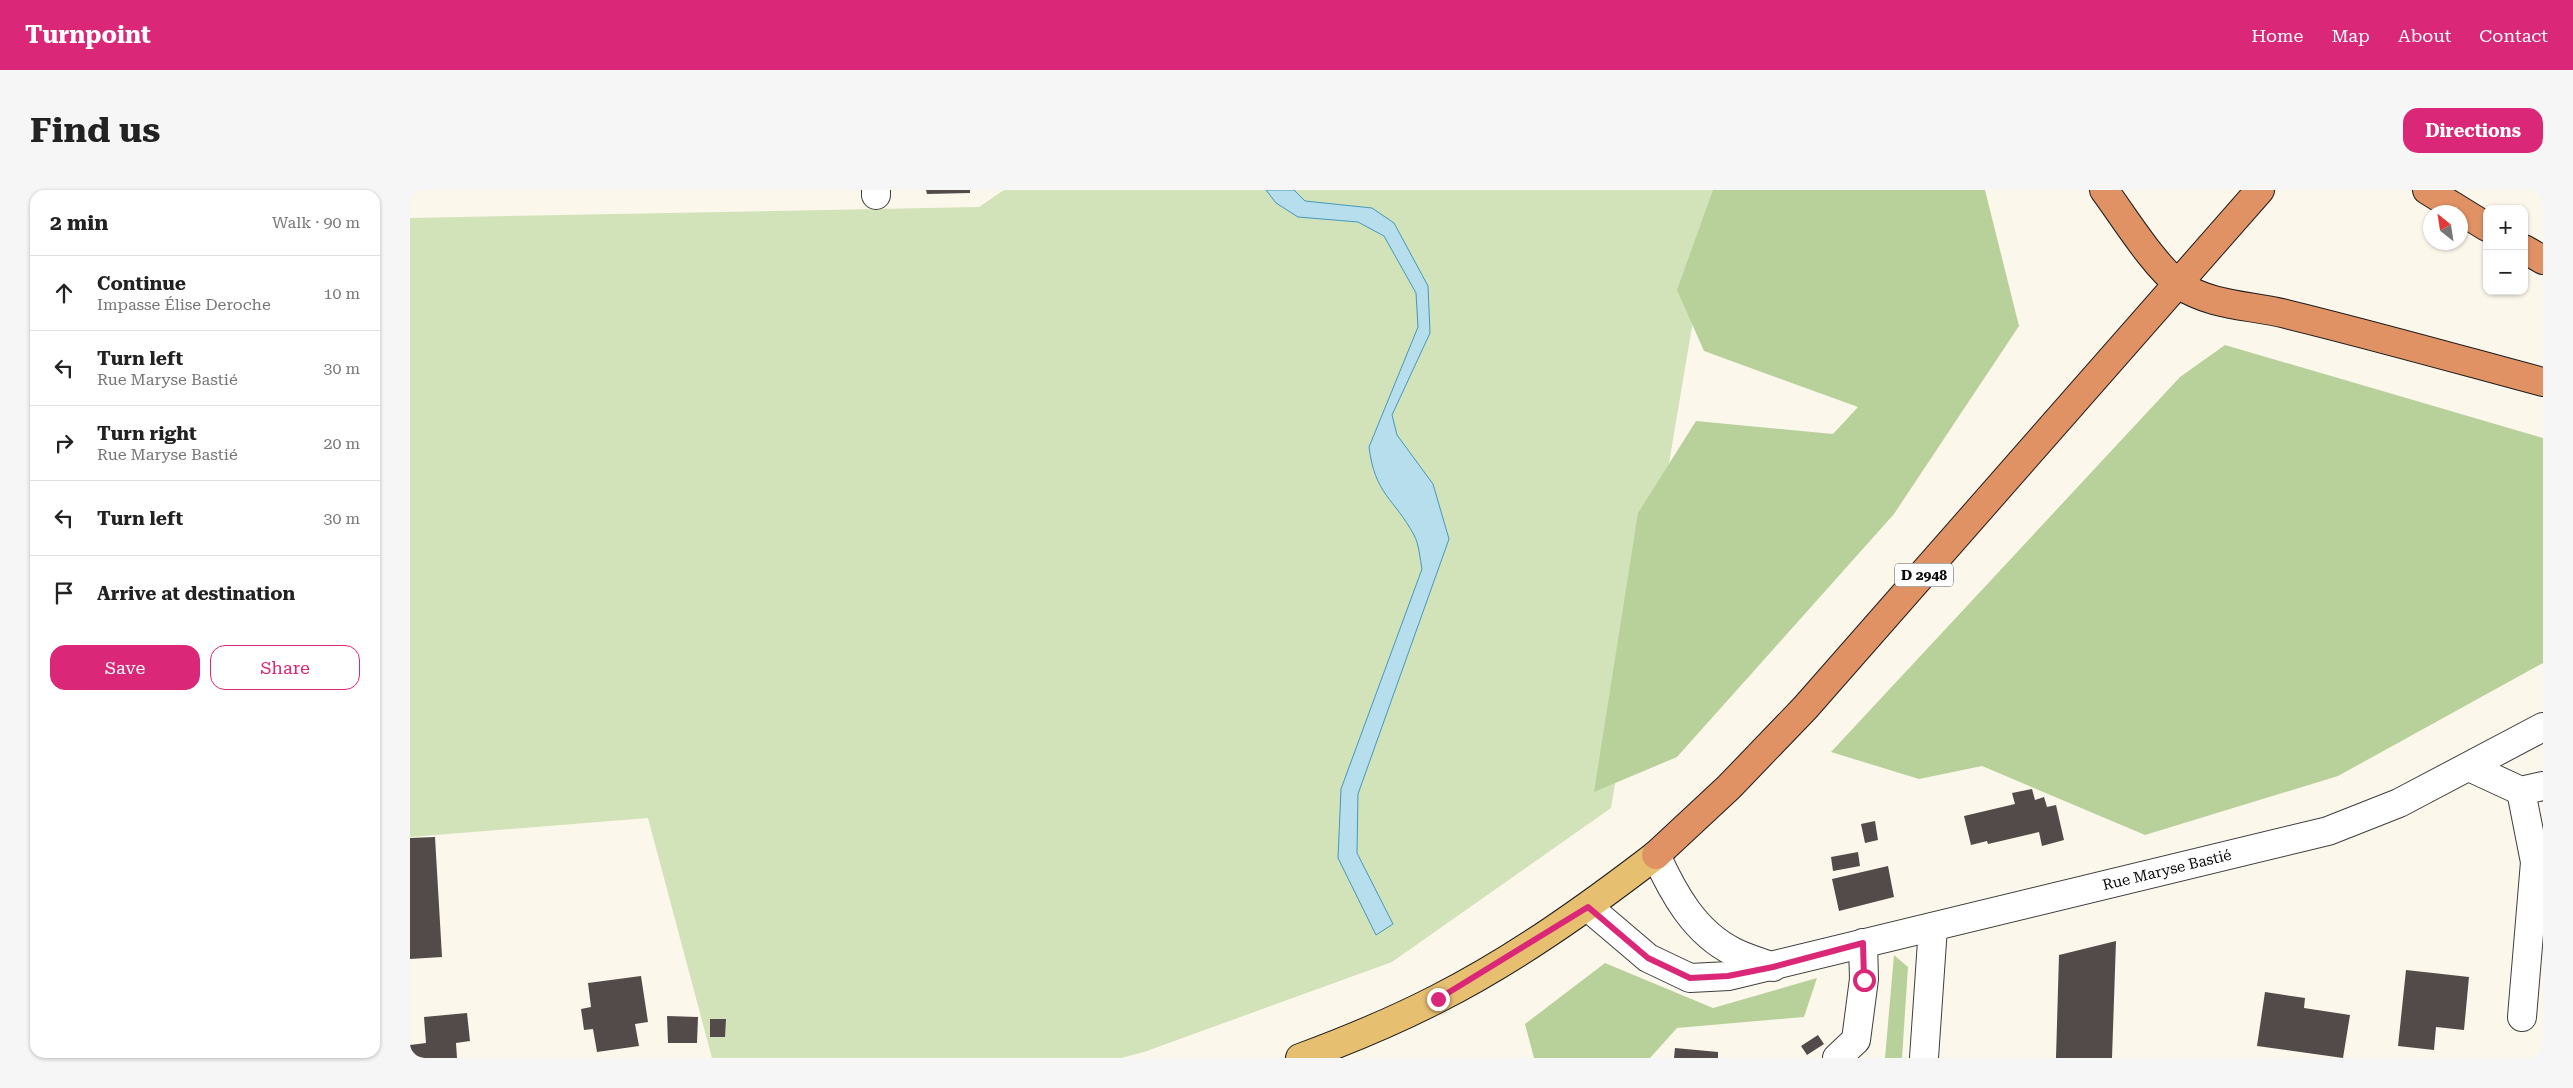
<!DOCTYPE html>
<html lang="en">
<head>
<meta charset="utf-8">
<style>
  body { margin:0; font-family:"Roboto Serif",serif; background:#f6f6f6; color:#222 }
  .controls { position:absolute; right:15px; top:15px; display:grid; overflow:hidden; border-radius:10px; box-shadow:0 1px 4px #0004 }
  .controls button { width:45px; height:45px; display:grid; place-items:center; padding:0; border:0; border-bottom:1px solid #e0e0e0; background:#fff; color:#222; font:25px sans-serif }
  .compass { position:absolute; left:2013px; top:15px; width:45px; height:45px; border-radius:50%; background:#fff; box-shadow:0 1px 4px #0004; rotate:330deg }
  .stop { position:absolute; width:15px; height:15px; margin:-11px; border:4px solid #db2777; border-radius:50%; background:#fff }
  .stop.end { background:#db2777; border-color:#fff; box-shadow:0 1px 5px #0008 }
  .list { margin:0; padding:0; list-style:none }
  h2 { display:flex; justify-content:space-between; align-items:center; height:65px; margin:0; padding:0 20px; font-size:21px }
  h2 small { font-size:16px; font-weight:400; color:#767676 }
  .list li { display:grid; grid-template-columns:32px 1fr auto; gap:15px; align-items:center; box-sizing:border-box; height:75px; padding:0 20px; border-top:1px solid #e0e0e0 }
  .list b { display:block; font-size:19px; white-space:nowrap }
  .list p { margin:0; font-size:16px; white-space:nowrap; color:#767676 }
  .list em { font-size:16px; font-style:normal; color:#767676 }
  .actions { display:flex; gap:10px; padding:15px 20px }
  .actions a { flex:1; padding:11px 0; border:1px solid #db2777; border-radius:15px; text-align:center; font-size:18px; color:#db2777 }
  .actions .main { background:#db2777; color:#fff }
  .icon { flex:none; width:28px; height:28px; fill:none; stroke:currentColor; stroke-width:2; stroke-linecap:round; stroke-linejoin:round }
  .map { position:relative; flex:none; width:2133px; height:868px; overflow:hidden; border-radius:15px }
  header { display:flex; align-items:center; gap:30px; box-sizing:border-box; height:70px; padding:0 25px; background:#db2777; color:#fff }
  header strong { font-size:24px }
  nav { display:flex; gap:28px; margin-inline-start:auto; font-size:18px }
  .intro { display:flex; align-items:center; justify-content:space-between; box-sizing:border-box; height:120px; padding:0 30px }
  h1 { margin:0; font-size:35px }
  .button { padding:12px 22px; border-radius:15px; background:#db2777; color:#fff; font-size:18px; font-weight:700 }
  main { display:flex; gap:30px; padding:0 30px }
  aside { flex:1; background:#fff; border-radius:15px; box-shadow:0 1px 4px #0004 }
  .map>svg:first-child { display:block }
  .green { fill:#d2e2b9 }
  .forest { fill:#b8d19b }
  .water { fill:#b6deed; stroke:#4797bb }
  .building { fill:#524b49 }
  .lines { fill:none; stroke-linecap:round; stroke-linejoin:round }
  .minor-casing { stroke:#3e3e3e; stroke-width:30 }
  .major-casing { stroke:#1c1c1c; stroke-width:30 }
  .highway-casing { stroke:#1c1c1c; stroke-width:30 }
  .minor { stroke:#fff; stroke-width:28 }
  .major { stroke:#e7bf71; stroke-width:28 }
  .highway { stroke:#e19264; stroke-width:28 }
  .route { stroke:#db2777; stroke-width:6 }
  .labels { text-anchor:middle; dominant-baseline:central; stroke-width:5; stroke-linejoin:round; paint-order:stroke }
  .shield { fill:#fff; stroke:#545454; stroke-width:1 }
  .shield-label { font-size:14px; font-weight:bold; fill:#0b0b0b }
  .street-label { font-size:15px; fill:#0b0b0b; stroke:#fff }
</style>
</head>
<body>
<header>
<strong>Turnpoint</strong>
<nav><a>Home</a><a>Map</a><a>About</a><a>Contact</a></nav>
</header>
<div class="intro"><h1>Find us</h1><a class="button">Directions</a></div>
<main>
<aside>
<h2>2 min<small>Walk · 90 m</small></h2>
<ul class="list">
<li><svg class="icon" aria-label="ahead" viewBox="0 0 24 24"><path d="M12 20V5M6 11l6-6 6 6"/></svg><div><b>Continue</b><p>Impasse Élise Deroche</p></div><em>10 m</em></li>
<li><svg class="icon" aria-label="left" viewBox="0 0 24 24"><path d="M17 20v-9H6M10 6l-5 5 5 5"/></svg><div><b>Turn left</b><p>Rue Maryse Bastié</p></div><em>30 m</em></li>
<li><svg class="icon" aria-label="right" viewBox="0 0 24 24"><path d="M7 20v-9h11M14 6l5 5-5 5"/></svg><div><b>Turn right</b><p>Rue Maryse Bastié</p></div><em>20 m</em></li>
<li><svg class="icon" aria-label="left" viewBox="0 0 24 24"><path d="M17 20v-9H6M10 6l-5 5 5 5"/></svg><div><b>Turn left</b></div><em>30 m</em></li>
<li><svg class="icon" aria-label="arrive" viewBox="0 0 24 24"><path d="M6 21V4h12l-3 4 3 4H6"/></svg><div><b>Arrive at destination</b></div></li>
</ul>
<div class="actions"><a class="main">Save</a><a>Share</a></div>
</aside>
<div class="map">
<svg width="2133" height="868" viewBox="0 0 2133 868">
  <rect width="100%" height="100%" fill="#fcf7eb"/>
  <!-- green -->
  <path class="green" d="M594 0H1305L1201 618 982 772 734 862 711 868H302L238 628 0 647V28L569 17Z"/>
  <!-- forest -->
  <path class="forest" d="M1303 0H1575L1609 136 1484 324 1267 567 1184 602 1228 323 1286 231 1423 244 1448 217 1294 161 1267 100Z
    M1815 155 2133 248V473L1928 586 1735 645 1572 576 1509 589 1421 562 1770 187Z
    M1484 765 1498 777 1492 868H1475Z
    M1195 773 1303 818 1407 788 1394 827 1267 838 1240 868H1124L1115 834Z"/>
  <!-- water -->
  <path class="water" d="M856 0H884L895 11 962 18 984 33 1018 96 1020 143 982 225 987 245 1023 294 1039 349 948 604 947 663 983 734 966 745 928 668 931 599 1012 379C1010 369 1009 354 1004 345 984 308 965 305 959 257L1008 137 1006 103 974 46 948 32 888 27 866 13Z"/>
  <!-- building -->
  <path class="building" d="M516 0H560V3L517 4Z
    M1622 599 1625 610 1634 607 1637 617 1646 615 1654 650 1632 656 1629 642 1578 654 1577 651 1561 655 1554 626 1605 614 1602 603Z
    M1465 631 1468 650 1455 653 1451 634Z
    M25 647 32 767 0 769V648Z
    M1448 662 1450 676 1423 681 1421 667Z
    M1478 676 1484 707 1429 721 1422 689Z
    M1706 751 1702 868H1646L1649 765Z
    M1996 780 2059 787 2054 840 2026 837 2024 860 1988 856Z
    M231 786 238 832 225 834 229 856 187 862 183 839 174 840 171 819 181 817 178 793Z
    M1855 802 1895 808 1894 818 1940 825 1933 868 1847 856Z
    M57 823 60 851 46 853 47 868H0V855L16 853 14 827Z
    M257 826 288 827 287 853H258Z
    M300 829H316L315 847H300Z
    M1408 845 1414 854 1397 865 1391 856Z
    M1265 858 1308 862V868H1264Z"/>
  <g class="lines">
    <!-- minor casing -->
    <g class="minor-casing">
      <g id="minor">
        <path d="M466 0V5"/>
        <path d="M2059 577 2111 601 2133 596"/>
        <path d="M2111 601 2125 672 2112 827"/>
        <path d="M1246 665C1263 703 1285 743 1324 762 1336 768 1350 772 1363 777"/>
        <path id="s1" d="M1178 717 1238 768 1280 788 1319 786 1918 641 1989 613 2133 537"/>
        <path d="M1427 868 1446 850 1454 789 1453 753"/>
        <path d="M1514 868 1523 737"/>
      </g>
    </g>
    <!-- major casing -->
    <g class="major-casing">
      <path id="major" d="M890 868C936 851 982 832 1027 809 1104 770 1177 718 1246 665"/>
    </g>
    <!-- highway casing -->
    <g class="highway-casing">
      <path id="highway" d="M1694 0C1714 27 1744 76 1770 95 1801 116 1840 115 1876 124 1962 145 2047 169 2133 192
        M2017 0 2077 37
        M2114 59 2133 70
        M1246 665 1319 597 1395 518 1850 0"/>
    </g>
    <!-- minor -->
    <use href="#minor" class="minor"/>
    <!-- major -->
    <use href="#major" class="major"/>
    <!-- highway -->
    <use href="#highway" class="highway"/>
  </g>
  <g class="lines">
    <!-- route -->
    <path class="route" d="M1028 809 1178 717 1238 768 1280 788 1318 786 1363 777 1453 753 1454 790"/>
  </g>
  <g class="labels">
    <!-- shield labels -->
    <rect class="shield" x="1485" y="373.5" width="58" height="23" rx="4"/>
    <g class="shield-label">
      <text x="1514" y="385">D 2948</text>
    </g>
    <!-- street labels -->
    <g class="street-label">
      <text stroke="none"><textPath href="#s1" startOffset="615">Rue Maryse Bastié</textPath></text>
    </g>
  </g>
</svg>
<div class="controls">
<button>+</button>
<button>−</button>
</div>
<svg class="compass" viewBox="-18 -18 36 36"><path d="M0-13l5 13h-10z" fill="#e53935"/><path d="M0 13l5-13h-10z" fill="#767676"/></svg>
<div class="stop" style="left:1454px;top:790px"></div>
<div class="stop end" style="left:1028px;top:809px"></div>
</div>
</main>
</body>
</html>
